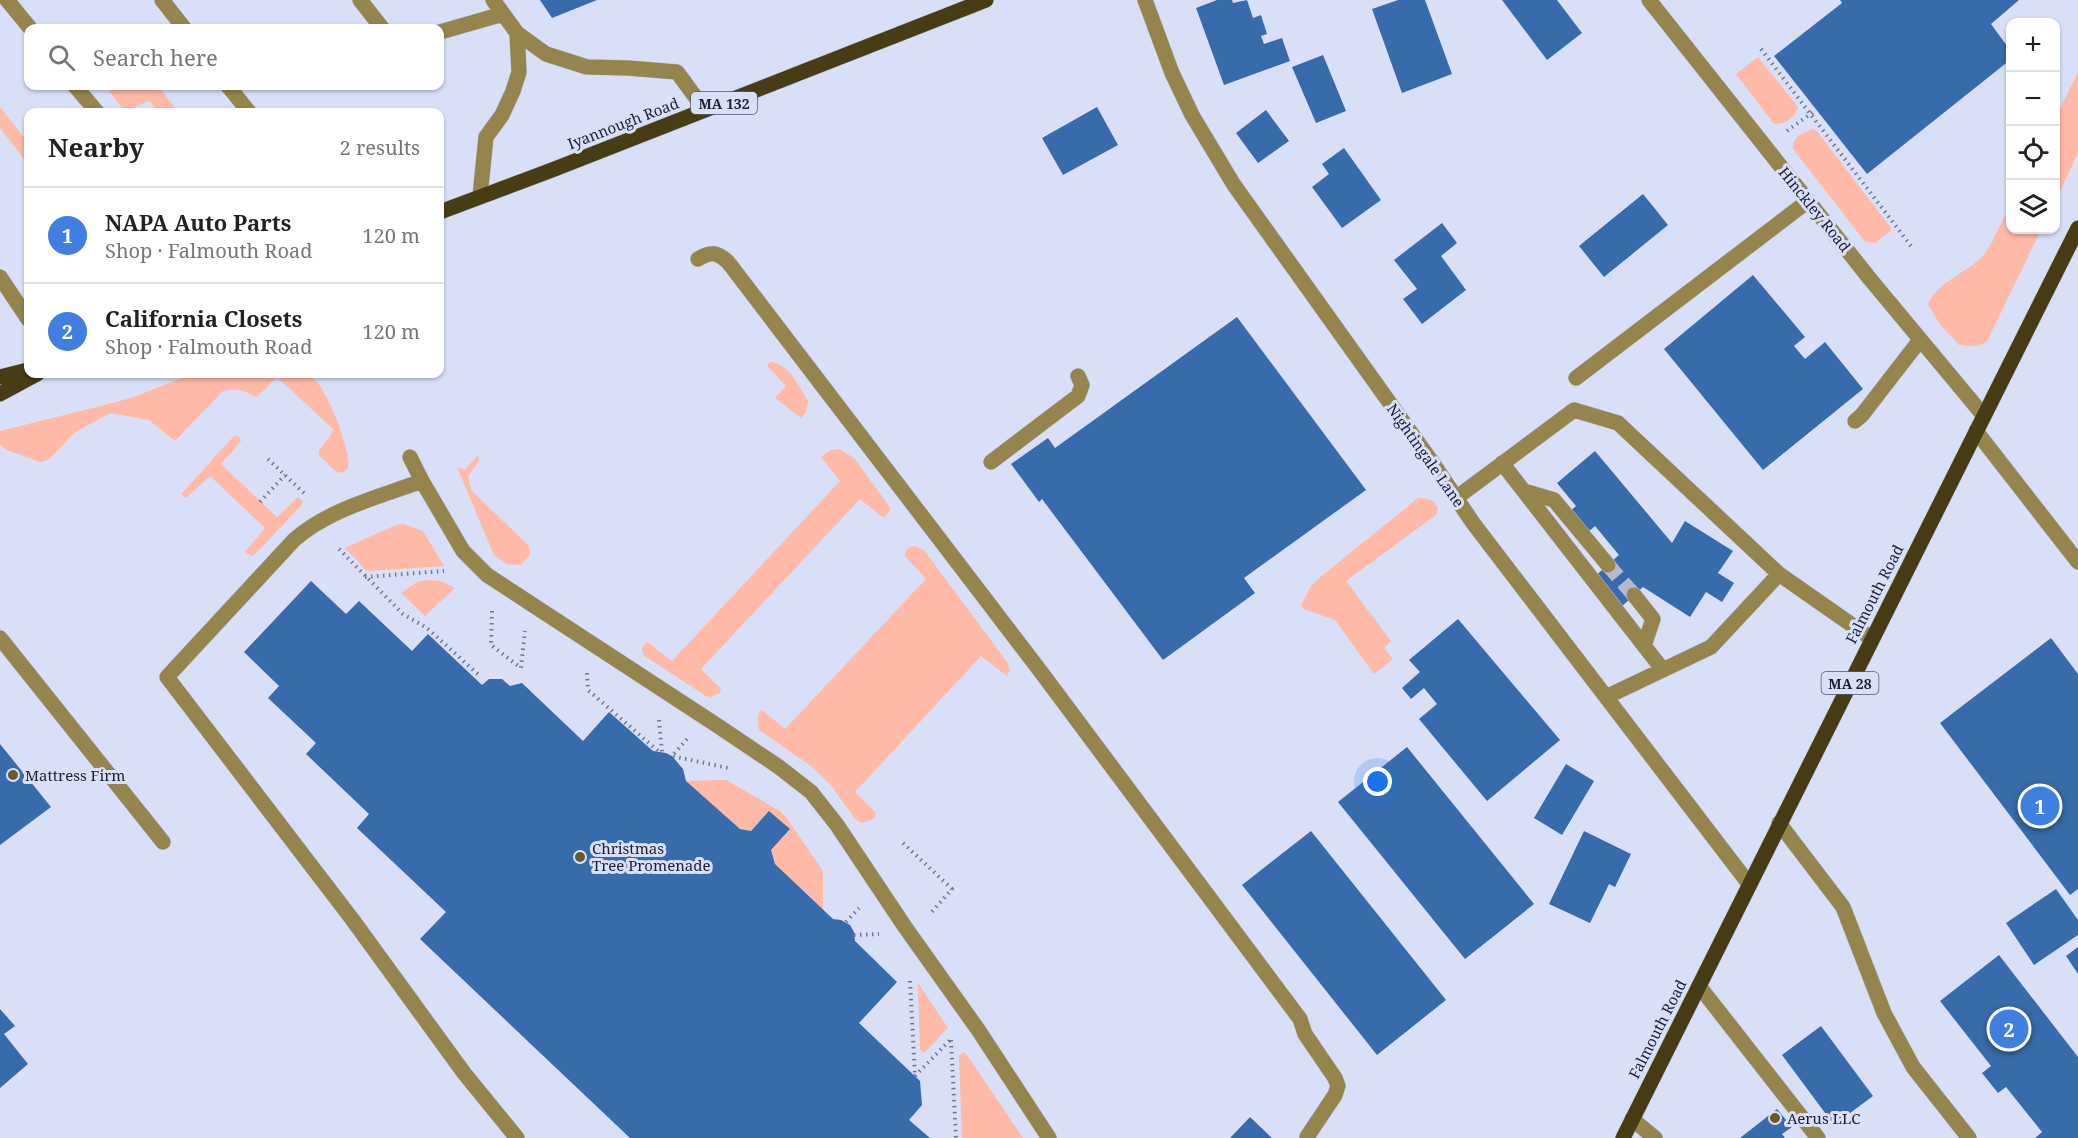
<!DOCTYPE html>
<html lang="en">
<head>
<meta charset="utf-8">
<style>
  body { margin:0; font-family:"Noto Serif",serif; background:#f2f2f2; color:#222 }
  .controls { position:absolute; right:18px; top:18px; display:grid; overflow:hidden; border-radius:12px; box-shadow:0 2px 4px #0004 }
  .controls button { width:54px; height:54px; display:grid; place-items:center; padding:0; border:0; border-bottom:2px solid #e0e0e0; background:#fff; color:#222; font:30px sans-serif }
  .you { position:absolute; left:1378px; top:782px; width:21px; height:21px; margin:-15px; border:4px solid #fff; border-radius:50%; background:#1a73e8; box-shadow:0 0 0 9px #1a73e833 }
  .badge { display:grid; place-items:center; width:39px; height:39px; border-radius:50%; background:#1a73e8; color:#fff; font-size:20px; font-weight:700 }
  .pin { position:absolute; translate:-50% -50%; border:3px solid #fff; box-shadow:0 2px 6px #0006 }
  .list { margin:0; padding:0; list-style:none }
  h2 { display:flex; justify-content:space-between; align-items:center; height:78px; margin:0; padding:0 24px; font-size:26px }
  h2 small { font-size:20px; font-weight:400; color:#767676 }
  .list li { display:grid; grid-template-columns:39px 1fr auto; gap:18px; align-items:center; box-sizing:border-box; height:96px; padding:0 24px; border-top:2px solid #e0e0e0 }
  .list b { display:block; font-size:22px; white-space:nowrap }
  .list p { margin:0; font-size:20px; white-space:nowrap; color:#767676 }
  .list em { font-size:20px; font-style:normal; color:#767676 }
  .icon { flex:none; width:33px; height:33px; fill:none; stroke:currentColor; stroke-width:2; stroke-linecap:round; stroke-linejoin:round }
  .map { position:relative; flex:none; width:2078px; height:1138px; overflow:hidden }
  .search { position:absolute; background:#fff; box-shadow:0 2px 4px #0004; left:24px; top:24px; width:420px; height:66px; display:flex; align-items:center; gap:15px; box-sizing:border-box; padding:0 21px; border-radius:12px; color:#767676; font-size:22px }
  .panel { position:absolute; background:#fff; box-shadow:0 2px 4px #0004; left:24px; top:108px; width:420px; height:270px; border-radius:12px }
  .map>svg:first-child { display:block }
  .green { fill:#feb9a7 }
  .building { fill:#386bab }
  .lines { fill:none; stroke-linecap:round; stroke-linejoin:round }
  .minor-tunnel { stroke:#b3b9d0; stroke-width:15; stroke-dasharray:15 8; stroke-linecap:butt }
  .minor-casing { stroke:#b7bcd4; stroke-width:16 }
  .major-casing { stroke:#b7bcd4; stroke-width:16 }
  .path { stroke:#72778e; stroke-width:4; stroke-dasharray:1.5 4.5; stroke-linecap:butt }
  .minor { stroke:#94854c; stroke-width:15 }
  .major { stroke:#473d14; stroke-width:15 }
  .poi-dot { fill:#685b28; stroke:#d9dff7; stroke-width:2 }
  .labels { text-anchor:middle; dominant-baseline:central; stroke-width:6; stroke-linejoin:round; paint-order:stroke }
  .shield { fill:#d9dff7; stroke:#54596f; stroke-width:1.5 }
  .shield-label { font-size:14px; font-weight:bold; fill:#1b1f35 }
  .street-label { font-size:15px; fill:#1b1f35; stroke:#d9dff7 }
  .poi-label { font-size:15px; fill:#1b1f35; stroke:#d9dff7; text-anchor:start }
</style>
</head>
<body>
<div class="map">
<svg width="2078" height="1138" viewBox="0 0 2078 1138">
  <rect width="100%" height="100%" fill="#d9dff7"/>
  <!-- green -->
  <path class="green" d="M1758 57 1798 107C1796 117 1784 125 1774 124L1736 74Z
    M2078 72V153L2056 200V117Z
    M108 86H158L178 112H158L149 101 125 111 106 87Z
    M0 107 28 143V164L0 128Z
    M1812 129 1816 130 1891 228V231L1875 243 1866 242 1863 239 1793 149V143L1798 136Z
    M2010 207V230H2041L1987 341C1979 348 1969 346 1959 345L1939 323 1928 304C1938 280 1970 273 1986 252 1995 238 2001 221 2010 207Z
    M770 362C787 362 800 387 808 401L806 412 801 418 775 398 786 386 769 368 767 365Z
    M193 374H307C312 378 317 382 321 387 330 401 352 453 348 468L342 473 335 471 319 455V451L334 430 277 377 257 397C244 391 237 387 223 391L175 441 149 420 110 413 74 433 48 460 40 462 7 450 0 445V431L105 405 131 398Z
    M234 436 239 437 241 441 221 464 277 517 298 497 303 501 301 506 254 555 251 556 245 552 265 528 210 476 186 498 181 494Z
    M840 449 855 459 889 506 890 510 885 517 881 516 860 499 701 669 721 689 720 693 711 697 706 696 643 655 642 648 647 642 672 661 840 481 821 457 831 450Z
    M478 455 479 461 468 476 471 490 529 546 530 555 521 565 507 564 494 555 457 467 465 470Z
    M1418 498C1427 498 1434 499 1438 508L1436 515 1346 581 1391 641 1384 648 1393 659 1374 674 1335 620 1304 609 1301 605 1311 586 1318 579Z
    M404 524 423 531 444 566 367 571 345 548 396 525Z
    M915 546 924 550 1007 662 1010 670 1007 676 981 656 855 792 876 813 874 819 862 823 856 820 830 784 811 766 759 730 758 717 759 713 762 710 785 729 926 579 905 556C905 549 909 547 915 546Z
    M429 580 441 581 455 588 425 616 401 593 417 582Z
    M726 780 780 811 788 820 823 871V910L775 864 771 850 790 829 769 811 751 831 740 829 686 781Z
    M918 983 948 1028 924 1053 920 1050Z
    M964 1052 967 1055 1023 1138H962L959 1056Z"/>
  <!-- building -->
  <path class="building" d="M540 0H597L552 18Z
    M1217 0H1232L1233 3 1247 0 1253 18 1261 15 1267 34 1261 36 1264 44 1282 38 1290 61 1224 85 1196 8Z
    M1398 0H1425L1452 74 1402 93 1372 9Z
    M1502 0H1557L1582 33 1547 60Z
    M1840 0H2019L1991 24 2010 50V60L1867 174 1774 56 1842 3Z
    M1323 55 1346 111 1316 123 1292 67Z
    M1097 107 1118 145 1063 175 1042 138Z
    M1266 110 1289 141 1258 163 1236 133Z
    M1344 148 1381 200 1342 228 1312 187 1329 174 1322 164Z
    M1643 194 1668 225 1604 277 1579 246Z
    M1442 223 1457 243 1441 256 1466 290 1422 324 1403 299 1417 289 1394 260Z
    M1753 275 1805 337 1794 346 1805 359 1825 342 1863 389 1763 470 1664 349Z
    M1237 317 1366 490 1244 578 1255 593 1163 660 1042 499 1039 502 1011 464 1048 438 1055 448Z
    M1595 451 1672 543 1685 521 1733 551 1718 573 1734 583 1722 602 1706 592 1690 617 1643 587 1619 609 1593 578 1619 555 1595 526 1587 533 1569 512 1576 506 1557 483Z
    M311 581 346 614 359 601 412 651 428 634 482 685 489 679H502L510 686 522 683 583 741 609 712 653 751 666 753 672 756 683 769 686 781 740 829 751 831 769 811 790 829 771 850 775 864 833 919 841 920 850 925 854 932 855 941 897 982 859 1023 920 1081 922 1105 909 1120 930 1138H630L420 939 446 912 357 828 369 814 306 754 316 743 268 698 279 686 244 652Z
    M1458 619 1560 740 1487 801 1419 719 1437 704 1424 688 1411 699 1402 688 1420 672 1409 660Z
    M2051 638 2078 674V889L2070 895 1940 723Z
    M0 744 51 807 0 845Z
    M1407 747 1534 904 1465 959 1338 802Z
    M1566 764 1594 781 1562 835 1534 818Z
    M1311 831 1446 1000 1377 1055 1242 885Z
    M1584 831 1631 854 1615 887 1609 884 1590 923 1549 904Z
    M2056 889 2078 920V935L2034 965 2006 923Z
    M2078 947V974L2066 956Z
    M1999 955 2078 1057V1138H2035L2042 1132 2006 1087 1998 1093 1982 1073 1991 1066 1940 1001Z
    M0 1009 15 1026 4 1034 28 1064 0 1088Z
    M1821 1026 1873 1096 1834 1125 1782 1055Z
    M1777 1109 1792 1127 1782 1134 1785 1138H1740Z
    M1250 1117 1272 1138H1230Z"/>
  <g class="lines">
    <!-- minor-tunnel -->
    <path class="minor-tunnel" d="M1608 565 1634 595"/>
    <!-- minor casing -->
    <g class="minor-casing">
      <path id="minor" d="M7 0 30 28
        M162 0 184 28
        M360 0 382 28
        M493 0 517 33 546 54 587 67 628 68 677 72 705 110
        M1145 0 1172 73 1192 115 1234 185 1432 462 1473 523 1749 884
        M1649 0 1870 279 1984 416
        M440 32 503 14
        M75 86 97 112
        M228 86 249 112
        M480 196 486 137 502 115 513 91 519 72 517 33
        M698 259C711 251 717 252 728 262L1041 672 1300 1019 1305 1034 1335 1078 1338 1086 1335 1095 1307 1137
        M0 277 28 319
        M1576 378 1808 201
        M1855 421 1862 415 1920 340
        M1976 431 2078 562
        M410 457 422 481C379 497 329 509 294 540L167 677 352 919 464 1073 517 1138
        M991 462 1078 396 1082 385 1078 376
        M1502 463 1663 670
        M422 481 463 551 487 575 718 726 779 767 811 792 837 825 905 927 979 1031 1049 1138
        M1524 491 1554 500 1608 565
        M1456 498 1574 410 1618 423 1779 574 1872 639
        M1634 595 1653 619 1644 646
        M0 638 163 842
        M1606 697 1711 647 1779 574
        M1779 823 1843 907 1884 1013 1913 1067 1969 1138
        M1699 986 1818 1138
        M1632 1119 1655 1138"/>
    </g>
    <!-- major casing -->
    <g class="major-casing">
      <path id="major" d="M440 212 552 170 986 0
        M0 377 28 370
        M0 394 37 374
        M1623 1138 2078 228"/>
    </g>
    <!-- path -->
    <path class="path" d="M1761 49 1911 246
      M1787 131 1816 110
      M268 459 307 496
      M260 502 285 475
      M339 549 403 614 427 628 480 676
      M365 577 444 571
      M492 611 491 645 521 668 525 631
      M587 673 588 690 658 751
      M659 720 662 752
      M687 739 672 756 728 768
      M903 843 952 889 930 914
      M846 922 859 908
      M854 935 879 934
      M910 981 915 1076
      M951 1040 956 1138
      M915 1076 951 1039"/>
    <!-- minor -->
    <use href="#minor" class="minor"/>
    <!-- major -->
    <use href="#major" class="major"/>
  </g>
  <!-- markers -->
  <g class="poi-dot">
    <circle cx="13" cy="775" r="6"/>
    <circle cx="580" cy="857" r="6"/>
    <circle cx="1775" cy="1118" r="6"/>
  </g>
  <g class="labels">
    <!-- shield labels -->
    <g class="shield">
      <rect x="691" y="92" width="66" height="22" rx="4.5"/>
      <rect x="1821.5" y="672" width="57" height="22" rx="4.5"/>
    </g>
    <g class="shield-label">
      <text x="724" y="103">MA 132</text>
      <text x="1850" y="683">MA 28</text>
    </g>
    <!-- street labels -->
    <g class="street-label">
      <text transform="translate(623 123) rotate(-21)">Iyannough Road</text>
      <text transform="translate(1815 209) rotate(51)">Hinckley Road</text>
      <text transform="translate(1426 455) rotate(55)">Nightingale Lane</text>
      <text transform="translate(1874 594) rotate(-63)">Falmouth Road</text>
      <text transform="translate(1657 1029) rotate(-63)">Falmouth Road</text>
    </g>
    <!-- poi labels -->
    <g class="poi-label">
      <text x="25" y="775">Mattress Firm</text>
      <text x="592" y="848">Christmas<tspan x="592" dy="17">Tree Promenade</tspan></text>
      <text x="1787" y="1118">Aerus LLC</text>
    </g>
  </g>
</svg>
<div class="controls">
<button>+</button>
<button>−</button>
<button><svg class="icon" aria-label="locate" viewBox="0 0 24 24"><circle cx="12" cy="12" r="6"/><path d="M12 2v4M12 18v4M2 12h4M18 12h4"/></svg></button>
<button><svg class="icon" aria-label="layers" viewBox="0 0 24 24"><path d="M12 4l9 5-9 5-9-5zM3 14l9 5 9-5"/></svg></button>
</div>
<div class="you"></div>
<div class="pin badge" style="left:2040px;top:806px;background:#3f7fe0">1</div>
<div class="pin badge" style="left:2009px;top:1029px;background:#3f7fe0">2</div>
<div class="search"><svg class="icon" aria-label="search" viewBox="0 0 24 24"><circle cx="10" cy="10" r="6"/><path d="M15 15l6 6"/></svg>Search here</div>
<section class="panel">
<h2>Nearby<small>2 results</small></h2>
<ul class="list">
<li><span class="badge" style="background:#3f7fe0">1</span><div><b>NAPA Auto Parts</b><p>Shop · Falmouth Road</p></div><em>120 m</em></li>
<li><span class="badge" style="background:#3f7fe0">2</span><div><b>California Closets</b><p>Shop · Falmouth Road</p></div><em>120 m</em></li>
</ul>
</section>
</div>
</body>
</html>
